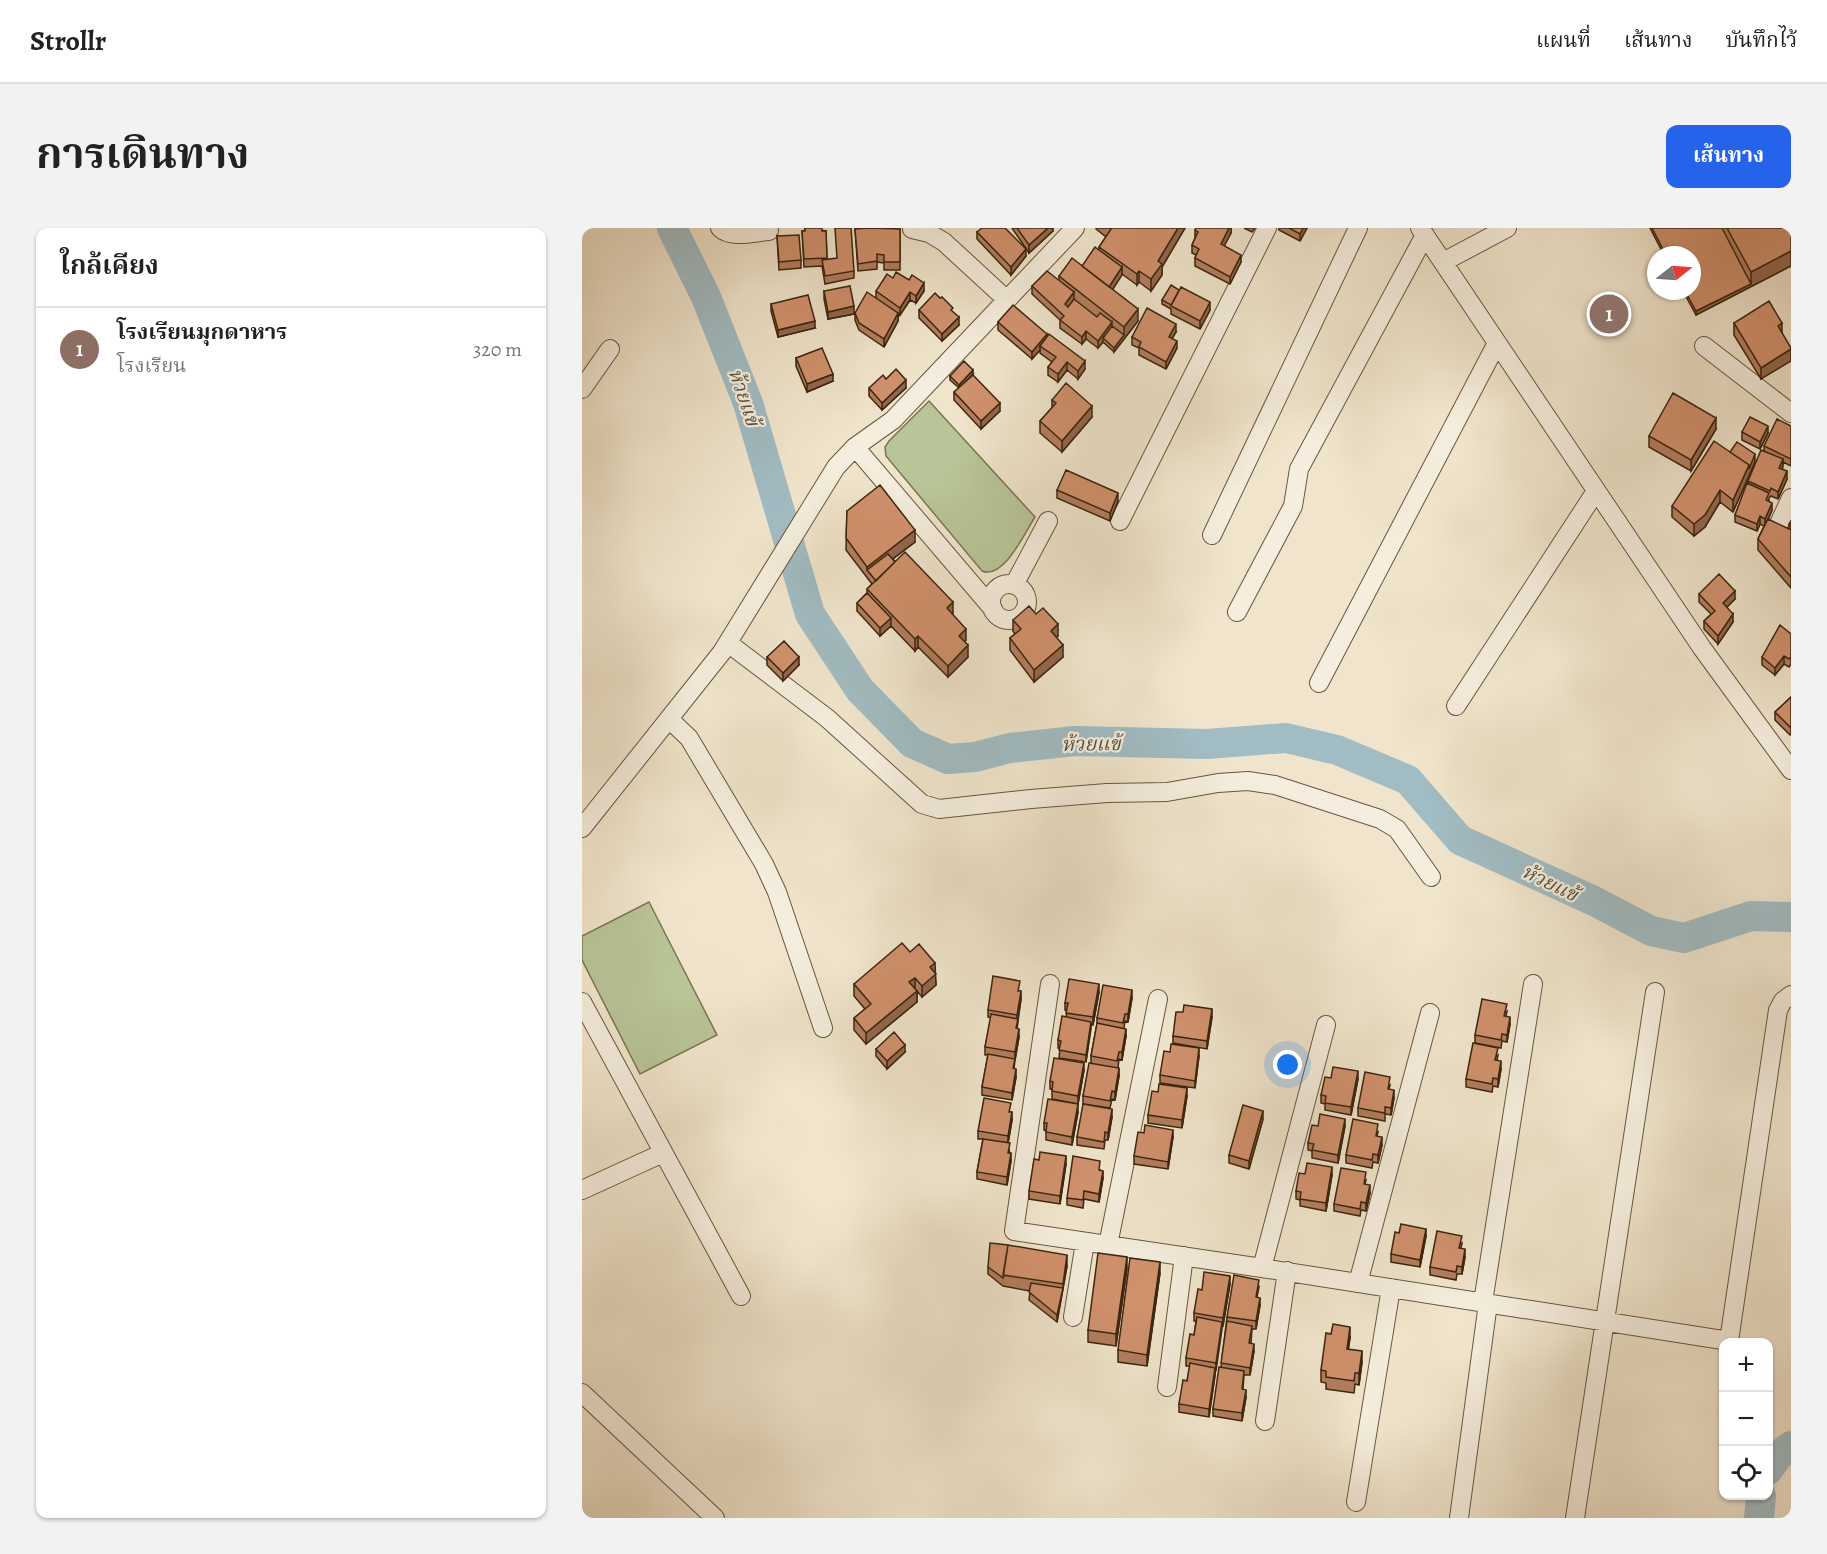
<!DOCTYPE html>
<html lang="th">
<head>
<meta charset="utf-8">
<style>
  body { margin:0; font-family:Alegreya,"Noto Serif Thai",serif; background:#f2f2f2; color:#222 }
  .controls { position:absolute; right:18px; bottom:18px; display:grid; overflow:hidden; border-radius:12px; box-shadow:0 2px 4px #0004 }
  .controls button { width:54px; height:54px; display:grid; place-items:center; padding:0; border:0; border-bottom:2px solid #e0e0e0; background:#fff; color:#222; font:30px sans-serif }
  .compass { position:absolute; left:1065px; top:18px; width:54px; height:54px; border-radius:50%; background:#fff; box-shadow:0 2px 4px #0004; rotate:73deg }
  .you { position:absolute; left:706px; top:837px; width:21px; height:21px; margin:-15px; border:4px solid #fff; border-radius:50%; background:#1a73e8; box-shadow:0 0 0 9px #1a73e833 }
  .badge { display:grid; place-items:center; width:39px; height:39px; border-radius:50%; background:#2563eb; color:#fff; font-size:20px; font-weight:700 }
  .pin { position:absolute; translate:-50% -50%; border:3px solid #fff; box-shadow:0 2px 6px #0006 }
  .list { margin:0; padding:0; list-style:none }
  h2 { display:flex; justify-content:space-between; align-items:center; height:78px; margin:0; padding:0 24px; font-size:26px }
  h2 small { font-size:20px; font-weight:400; color:#767676 }
  .list li { display:grid; grid-template-columns:39px 1fr auto; gap:18px; align-items:center; box-sizing:border-box; height:84px; padding:0 24px; border-top:2px solid #e0e0e0 }
  .list b { display:block; font-size:22px; white-space:nowrap }
  .list p { margin:0; font-size:20px; white-space:nowrap; color:#767676 }
  .list em { font-size:20px; font-style:normal; color:#767676 }
  .icon { flex:none; width:33px; height:33px; fill:none; stroke:currentColor; stroke-width:2; stroke-linecap:round; stroke-linejoin:round }
  .map { position:relative; flex:none; width:1209px; height:1290px; overflow:hidden; border-radius:12px }
  header { display:flex; align-items:center; gap:36px; box-sizing:border-box; height:84px; padding:0 30px; background:#fff; border-bottom:2px solid #e0e0e0 }
  header strong { font-size:28px }
  nav { display:flex; gap:33px; margin-inline-start:auto; font-size:21px }
  .intro { display:flex; align-items:center; justify-content:space-between; box-sizing:border-box; height:144px; padding:0 36px }
  h1 { margin:0; font-size:42px }
  .button { padding:15px 27px; border-radius:12px; background:#2563eb; color:#fff; font-size:21px; font-weight:700 }
  main { display:flex; gap:36px; padding:0 36px }
  aside { flex:1; background:#fff; border-radius:12px; box-shadow:0 2px 4px #0004 }
  .map>svg:first-child { display:block }
  .green { fill:#b9c598; stroke:#7a7553; stroke-width:1.5 }
  .lines { fill:none; stroke-linecap:round; stroke-linejoin:round }
  .river { stroke:#a1bcc3; stroke-width:30 }
  .minor-casing { stroke:#68553e; stroke-width:20 }
  .minor { stroke:#f5eede; stroke-width:18 }
  .wall { fill:#b37d5e; stroke:#3b250e; stroke-width:1.5 }
  .shaded-wall { fill:#92664c; stroke:#3b250e; stroke-width:1.5 }
  .building { fill:#d0916d; stroke:#3b250e; stroke-width:1.5 }
  .labels { text-anchor:middle; dominant-baseline:central; stroke-width:4.5; stroke-linejoin:round; paint-order:stroke }
  .water-label { font-size:20px; font-style:italic; fill:#5a5244; stroke:#f5eede }
</style>
</head>
<body>
<header>
<strong>Strollr</strong>
<nav><a>แผนที่</a><a>เส้นทาง</a><a>บันทึกไว้</a></nav>
</header>
<div class="intro"><h1>การเดินทาง</h1><a class="button">เส้นทาง</a></div>
<main>
<aside>
<h2>ใกล้เคียง<small></small></h2>
<ul class="list">
<li><span class="badge" style="background:#8d6e63">1</span><div><b>โรงเรียนมุกดาหาร</b><p>โรงเรียน</p></div><em>320 m</em></li>
</ul>
</aside>
<div class="map">
<svg width="1209" height="1290" viewBox="0 0 1209 1290">
  <rect width="100%" height="100%" fill="#f0e5cc"/>
  <filter id="stains"><feTurbulence type="fractalNoise" baseFrequency=".00333" numOctaves="4"/><feColorMatrix values="0 0 0 0 .2 0 0 0 0 .09 0 0 0 0 .02 0 0 0 .5 -.17"/></filter>
  <radialGradient id="worn" r=".72"><stop offset=".6" stop-color="#630" stop-opacity="0"/><stop offset="1" stop-color="#630" stop-opacity=".3"/></radialGradient>
  <!-- green -->
  <path class="green" d="M347 173 453 289C443 304 422 352 400 343L304 228 303 219 307 213Z
    M67 674 135 807 58 846 0 732V708Z"/>
  <g class="lines">
    <!-- river -->
    <path class="river" d="M90 0 124 69 166 175 228 386 278 462 330 515 366 531 393 529 428 520 493 513 625 516 704 510 755 522 826 552 878 612 1012 673 1069 703 1102 710 1169 688 1209 689
      M1186 1242 1196 1228 1209 1218
      M1177 1290 1179 1268"/>
    <!-- minor casing -->
    <g class="minor-casing">
      <path id="minor" d="M138 0C149 11 173 4 187 3
        M838 0 1120 420 1209 542
        M330 1 347 5 362 14 425 72
        M861 34 925 0
        M1122 118 1209 185
        M0 161 28 121
        M273 219 411 381
        M538 293 685 0
        M1195 300 1209 270
        M630 307 776 0
        M409 374a18 18 0 1 1 36 0a18 18 0 1 1-36 0Z
        M432 357 466 293
        M655 384 711 278 717 241 843 7
        M146 415 245 490 340 576 357 581 449 571 525 565 585 564 636 555 666 553 693 557 798 591 815 601 849 649
        M737 455 915 115
        M874 478 1014 263
        M87 491 107 510 182 636 195 664 241 800
        M0 600 140 424 254 239 273 219 311 192 493 0
        M468 756 432 1003 680 1040 1147 1113 1196 782 1201 773 1209 767
        M0 774 159 1068
        M0 962 81 925
        M526 1017 576 771
        M680 1040 744 797
        M776 1055 848 785
        M901 1074 951 756
        M491 1089 503 1014
        M585 1159 602 1028
        M0 1165 133 1290
        M683 1193 705 1043
        M774 1274 809 1060
        M877 1290 906 1075
        M993 1290 1073 764"/>
    </g>
    <!-- minor -->
    <use href="#minor" class="minor"/>
  </g>
  <!-- wall -->
  <path class="wall" d="M223 0 244 3 245 31 272 43V50L243 56 240 38 222 39 220 3H223Z
    M430 0H471V3L447 25Z
    M514 0H603L580 39V47L569 63 557 54 555 57 540 46 530 62 556 93 532 124 521 114 516 120 504 111 500 116 478 100V92L450 66V58L477 52V48L500 38 517 22V19L524 9 514 1Z
    M649 0V5L642 18 659 34 648 56 613 38V30L614 27 610 25V17L613 10V2Z
    M662 0H673L670 4Z
    M697 0H725L718 13 697 2Z
    M1068 0H1209V38L1114 87 1101 63H1110V27H1082Z
    M273 1H318V42H302V35L295 34V41L276 43Z
    M395 4 444 28 429 47 395 11Z
    M195 8 219 32V40L197 42Z
    M311 50 342 63 334 75 328 72 318 87 316 86V93L302 119 277 102 273 92V85L294 70V63Z
    M242 63 272 86 246 91 242 71Z
    M580 72 628 82 618 101 589 86V81L580 76Z
    M189 76 233 100 196 109 189 83Z
    M337 82 377 97 360 113 337 90Z
    M416 94 465 108 503 141 496 151 485 142 476 154 466 147V139L470 134 458 125V122L450 131 416 102Z
    M1152 95 1200 106 1179 151 1152 107Z
    M594 104 590 110 595 120 584 141 557 127V120L550 117V109Z
    M214 130 251 153 225 164 214 138Z
    M391 146 383 154 418 183 399 201 372 172V164L377 160 368 152V148Z
    M304 151 324 160 300 182 287 168V160Z
    M470 172 510 189 480 224 458 205V193L470 180Z
    M1209 198V238L1201 234 1200 241 1205 251 1196 271 1189 268 1187 270V273L1190 282 1186 292 1207 301V296L1209 293V360L1176 322V311L1182 298 1178 296 1175 303 1153 294V287L1166 256V253L1182 223V218Z
    M1134 201 1109 243 1067 219V208Z
    M1160 204 1186 205 1178 221 1160 212Z
    M1148 224 1173 234 1151 284 1138 274 1123 299 1112 308 1090 289V278Z
    M475 262 536 273 528 293 475 270Z
    M265 283 333 314 311 331 371 385 370 386 384 412 382 414 386 429 366 449 336 419 333 423 309 398 298 408 275 383V375L285 365V361L290 356 264 322Z
    M1117 366 1153 371 1145 379 1151 394 1136 416 1122 401V393L1129 386 1117 374Z
    M454 386 476 408 474 409 481 429 452 454 428 422V410L433 406 431 403V392Z
    M1209 406V436L1207 439 1202 436 1193 447 1180 437V429Z
    M185 429 217 437 201 453 185 437Z
    M1209 469V506L1208 507 1193 492V484Z
    M328 724 353 745 354 757 340 769 335 763V774L284 816 272 802V790L283 781 272 768V756Z
    M438 763 439 771 436 791 435 801 437 809 433 832 432 841 434 849 430 872 400 867V859L406 827H403V819L409 790 406 789V782Z
    M517 764 511 797H509L504 834 477 830 478 820H476V812L484 789 485 783 483 782V775Z
    M550 770 546 794 543 793 542 800 544 808 540 832 537 831 536 840 537 848 533 872 530 871 528 880 501 876V868L509 835V828L515 796V790Z
    M925 783 924 788 928 796 925 814 920 813 919 820 893 815V807Z
    M630 789 625 821 591 815V808Z
    M294 821 323 824 305 841 294 828Z
    M916 827 915 832 919 841 916 859 911 858 910 864 884 859V851Z
    M617 828 613 860 578 855V847Z
    M502 842 496 876 470 871V861H468V853Z
    M749 850 776 851 769 887 743 882V876L739 875V867Z
    M808 857 807 861 812 870 809 887 803 886V893L776 888V880Z
    M605 868 600 900 566 895V887Z
    M429 884 430 892 426 915 429 933 425 957 395 951V944L401 911H396V903Z
    M496 884 490 917 464 912V903L462 902V895Z
    M530 889 526 912H523L522 921 495 917V909Z
    M681 891 667 941 647 935V927Z
    M736 898H763L756 935 730 930V923L726 922V915Z
    M796 904 795 908 800 917 796 935 791 934 790 940 764 935V927Z
    M591 909 586 941 552 936V928Z
    M457 932 484 936 478 976 447 971V963Z
    M518 942 521 950 517 974 502 971 501 980 485 977V970Z
    M723 946 750 947 744 983 718 978V972L714 971V963Z
    M784 952 783 956 788 965 784 983 779 982 778 988 752 983V976Z
    M844 1008 838 1039 809 1034V1026Z
    M880 1015 879 1020 883 1029 880 1046H875L874 1052 848 1047V1039Z
    M485 1038 475 1094 447 1072 448 1063 421 1058 406 1046V1039Z
    M545 1040 534 1118 506 1114V1102Z
    M578 1045 565 1138 536 1134V1122Z
    M648 1056 641 1098 640 1097 627 1189 597 1184V1176L605 1153 608 1138H604V1130L612 1107 614 1093H612V1085L620 1062Z
    M677 1059 675 1069 678 1077 674 1101H670L669 1115 672 1123 668 1147H662L661 1161 664 1169 660 1193 631 1188V1181L639 1139 645 1089Z
    M768 1110 766 1121 780 1134 777 1157 773 1156 772 1165 744 1161V1155L739 1154V1142Z"/>
  <!-- shaded-wall -->
  <path class="shaded-wall" d="M466 0H471V3L447 25V17Z
    M596 0H603L580 39V47L569 63V51L576 33Z
    M647 0H649V5L639 24V16Z
    M721 0H725L718 13V6Z
    M444 21V28L429 47V39Z
    M1209 23V38L1114 87V83L1169 56V44Z
    M659 27V34L648 56V49Z
    M540 39V47L527 67V59Z
    M557 43V54L555 57V46Z
    M342 55V63L334 75V68Z
    M328 64V72L318 87V80Z
    M492 64V72L483 84V76Z
    M628 74V82L618 101V93Z
    M272 78V86L246 91V84Z
    M556 81V93L532 124V120L542 107V99Z
    M316 85V93L302 119V111Z
    M377 89V97L360 113V106Z
    M233 93V100L196 109V102Z
    M530 94V102L521 110V114L516 120V113Z
    M1200 95V107L1196 98Z
    M594 96V104L587 116V109Z
    M504 103V111L500 116V109Z
    M465 106V114L458 118V122L450 131V124Z
    M595 113V120L584 141V134Z
    M1209 121V133L1179 151V140Z
    M503 133V141L496 151V143Z
    M485 134V142L476 154V146Z
    M391 142V146L377 161V157Z
    M251 146V153L225 164V156Z
    M324 152V160L300 182V175Z
    M418 175V183L399 201V193Z
    M510 178V189L480 224V213Z
    M1134 190V201L1109 243V232Z
    M1186 198V205L1178 221V214Z
    M1173 226V234L1151 284V272L1167 237Z
    M1201 231V239L1197 247V240Z
    M1205 243V251L1196 271V264Z
    M1138 262V274L1123 299 1112 308V296Z
    M536 265V273L528 293V285Z
    M1190 275V282L1183 298V291Z
    M1178 288V296L1175 303V296Z
    M333 302V314L289 347 285 342V339Z
    M1153 363V371L1141 383V375Z
    M371 374V385L365 392V380Z
    M1151 386V394L1136 416V408Z
    M309 390V398L298 408V400Z
    M476 396V408L469 414V403Z
    M384 401V412L377 420V408Z
    M336 408V419L333 423V411Z
    M386 417V429L366 449V438Z
    M481 417V429L452 454V442Z
    M1202 428V436L1193 447V440Z
    M217 429V437L201 453V445Z
    M353 735 354 757 340 769V758L348 739Z
    M333 750V761L327 754Z
    M517 756V764L511 797V789Z
    M550 762V770L546 794V786Z
    M335 763V774L284 816V805Z
    M439 763V771L434 808 435 787Z
    M630 781V789L625 821V813Z
    M928 789V796L925 814V807Z
    M509 794V801L504 834V827Z
    M437 801V809L433 832V824Z
    M544 801V808L540 832V824Z
    M323 817V824L305 841V833Z
    M617 820V828L613 860V853Z
    M919 833V841L916 859V851Z
    M502 835V842L496 876V868Z
    M537 840V848L533 872V864Z
    M434 841V849L430 872V865Z
    M776 843V851L769 887V879Z
    M605 860V868L600 900V892Z
    M812 862V870L809 887V880Z
    M496 876V884L490 917V909Z
    M530 881V889L526 912V905Z
    M681 883V891L667 941V933Z
    M430 884V892L426 916V908Z
    M763 891V898L756 935V927Z
    M591 902V909L586 941V934Z
    M800 909V917L796 935V927Z
    M429 925V933L425 957V949Z
    M484 928V936L478 976V968Z
    M750 939V947L744 983V975Z
    M521 943V950L517 974V966Z
    M788 957V965L784 983V975Z
    M844 1001V1008L838 1039V1032Z
    M883 1021V1029L880 1046V1039Z
    M485 1027V1038L475 1094V1087L481 1060Z
    M545 1029V1040L534 1118V1106Z
    M578 1034V1045L565 1138V1127Z
    M648 1048V1056L641 1098V1090Z
    M678 1070V1077L674 1101V1093Z
    M640 1094V1101L634 1143V1135Z
    M768 1099V1110L765 1132V1121Z
    M672 1116V1123L668 1147V1140Z
    M780 1123V1134L777 1157V1145Z
    M633 1140V1148L627 1189V1181Z
    M664 1162V1169L660 1193V1185Z"/>
  <!-- building -->
  <path class="building" d="M223 0H240V3H244L245 30 222 31 220 3H223Z
    M253 0H269L272 43 243 48 240 32 255 30Z
    M287 0 318 1V34H302V27L295 26V33L276 36 273 1Z
    M400 0H423L444 21 429 39 395 4Z
    M435 0H466L447 17Z
    M528 0H596L576 33 580 36 569 51 557 43 555 46 517 19 529 1Z
    M614 0H647L639 16 659 27 648 49 613 30 617 21 610 17 616 4 613 2Z
    M707 0H721L718 6Z
    M1070 0H1140L1169 56 1114 83 1103 63H1110V27H1084Z
    M1145 0H1209V23L1169 44Z
    M217 7 219 32 197 34 195 8Z
    M513 19 540 39 527 59 500 38Z
    M490 30 556 81 542 99 477 48Z
    M465 43 492 64 483 76 486 79 492 71 515 89 518 85 530 94 516 113 504 103 500 109 478 92 482 88 450 58Z
    M314 44 327 52 330 47 342 55 334 68 328 64 318 80 294 63 305 46 311 50Z
    M589 57 597 62 589 77 580 72Z
    M268 58 272 78 246 84 242 63Z
    M599 59 628 74 618 93 589 78Z
    M285 64 316 85 302 111 277 95 273 85Z
    M353 65 358 70 360 69 371 80 369 82 377 89 360 106 337 82Z
    M226 67 233 93 196 102 189 76Z
    M1187 73 1200 95 1196 98 1209 120V121L1179 140 1152 95Z
    M431 77 465 106 450 124 416 94Z
    M565 80 594 96 587 109 595 113 584 134 557 119 559 114 550 109Z
    M530 98 542 107 532 120 521 110Z
    M467 106 503 133 496 143 485 134 476 146 466 139 474 129 458 118Z
    M240 120 251 146 225 156 214 130Z
    M382 133 391 142 377 157 368 148Z
    M314 141 324 152 300 175 287 160 301 147 304 151Z
    M391 147 418 175 399 193 372 164Z
    M484 155 510 178 480 213 458 193 474 175 470 172Z
    M1091 165 1134 190 1109 232 1067 208Z
    M1168 189 1186 198 1178 214 1160 204Z
    M1195 191 1209 198V231L1182 218Z
    M1132 213 1167 237 1151 272 1138 262 1123 287 1112 296 1090 278Z
    M1155 214 1173 226 1167 241V237L1148 224Z
    M1179 222 1201 231 1197 240 1205 243 1196 264 1189 260 1188 263 1166 253Z
    M484 242 536 265 528 285 475 262Z
    M1165 255 1187 265 1184 272 1190 275 1183 291 1178 288 1175 296 1153 287Z
    M298 257 333 302 285 339 264 310 265 283Z
    M1186 291 1209 302V349L1176 311Z
    M323 324 371 374 365 380 384 401 377 408 386 417 366 438 336 408 333 411 285 361Z
    M306 326 313 334 294 353 285 342Z
    M1137 346 1153 363 1141 375 1151 386 1136 408 1122 393 1133 383 1117 366Z
    M285 365 309 390 298 400 275 375Z
    M447 378 454 386 461 380 476 396 469 403 481 417 452 442 428 410 439 401 431 392Z
    M1198 397 1209 406V429L1207 431 1202 428 1193 440 1180 429Z
    M202 413 217 429 201 445 185 429Z
    M1209 469V498L1208 499 1193 484Z
    M320 715 328 724 337 716 353 735 348 739 354 746 340 758 333 750 327 754 335 763 284 805 272 790 289 776 272 756Z
    M411 748 438 753 436 763H439L435 787 406 782Z
    M487 751 517 756 511 789 484 785 486 775H483Z
    M521 757 550 762 546 786H543L541 795 515 790Z
    M900 771 925 776 922 788 928 789 925 807 920 806 919 812 893 807Z
    M602 777 630 781 625 813 591 808 594 784H601Z
    M409 786 436 791 434 800 437 801 433 824 403 819Z
    M480 788 509 794 504 827 477 822 479 813 476 812Z
    M515 795 544 801 540 824H537L535 833 509 828Z
    M312 804 323 817 305 833 294 821Z
    M891 815 916 820 913 832 919 833 916 851 911 850 910 856 884 851Z
    M589 816 617 820 613 853 578 847 582 823 588 824Z
    M406 826 433 831 431 840 434 841 430 865 400 859Z
    M472 830 502 835 496 868 470 863 471 854 468 853Z
    M507 835 537 840 533 864 530 863 528 873 501 868Z
    M751 839 776 843 769 879 743 875 744 868 739 867 743 849 749 850Z
    M783 844 808 849 806 861 812 862 809 880 803 879V885L776 880Z
    M577 856 605 860 600 892 566 887 570 863 576 864Z
    M402 870 429 875 427 884H430L426 908 396 903Z
    M466 871 496 876 490 909 464 904 465 895H462Z
    M501 876 530 881 526 905 523 904 522 914 495 909Z
    M661 877 681 883 667 933 647 927Z
    M738 886 763 891 756 927 730 922 732 916 726 915 730 897 736 898Z
    M771 891 796 896 794 908 800 909 796 927 791 926 790 932 764 927Z
    M563 897 591 902 586 934 552 928 556 904 562 905Z
    M401 911 428 915 426 925H429L425 949 395 944Z
    M458 924 484 928 478 968 447 963 452 931 457 932Z
    M491 928 518 933 517 942 521 943 517 966 502 963 501 972 485 970Z
    M725 935 750 939 744 975 718 971 719 964 714 963 717 945 723 946Z
    M759 940 784 944 782 956 788 957 784 975 779 974 778 981 752 976Z
    M819 996 844 1001 838 1032 809 1026 813 1004 817 1005Z
    M855 1003 880 1008 877 1020 883 1021 880 1039 875 1038 874 1044 848 1039Z
    M408 1015 426 1017 421 1050 406 1039Z
    M426 1017 485 1027 481 1056 421 1047Z
    M516 1025 545 1029 534 1106 506 1102Z
    M548 1030 578 1034 565 1127 536 1122Z
    M622 1044 648 1048 641 1090 612 1085 616 1061 620 1062Z
    M652 1047 677 1052 674 1069 678 1070 674 1093 645 1089Z
    M449 1055 481 1060 475 1087 447 1064Z
    M615 1089 640 1094 634 1135 604 1130 608 1106 612 1107Z
    M645 1093 670 1098 667 1115 672 1116 668 1140 639 1135Z
    M751 1096 768 1099 765 1121 780 1123 777 1145H773L772 1153 744 1149V1143L739 1142 744 1105 749 1106Z
    M608 1135 633 1140 627 1181 597 1176 601 1152 605 1153Z
    M637 1139 662 1143 660 1161 664 1162 660 1185 631 1181Z"/>
  <g class="labels">
    <!-- water labels -->
    <g class="water-label">
      <text transform="translate(162 169) rotate(71)">ห้วยแข้</text>
      <text transform="translate(509 516) rotate(-1)">ห้วยแข้</text>
      <text transform="translate(968 655) rotate(26)">ห้วยแข้</text>
    </g>
  </g>
  <rect width="100%" height="100%" filter="url(#stains)"/>
  <rect width="100%" height="100%" fill="url(#worn)"/>
</svg>
<div class="controls">
<button>+</button>
<button>−</button>
<button><svg class="icon" aria-label="locate" viewBox="0 0 24 24"><circle cx="12" cy="12" r="6"/><path d="M12 2v4M12 18v4M2 12h4M18 12h4"/></svg></button>
</div>
<svg class="compass" viewBox="-18 -18 36 36"><path d="M0-13l5 13h-10z" fill="#e53935"/><path d="M0 13l5-13h-10z" fill="#767676"/></svg>
<div class="you"></div>
<div class="pin badge" style="left:1027px;top:86px;background:#8d6e63">1</div>
</div>
</main>
</body>
</html>
